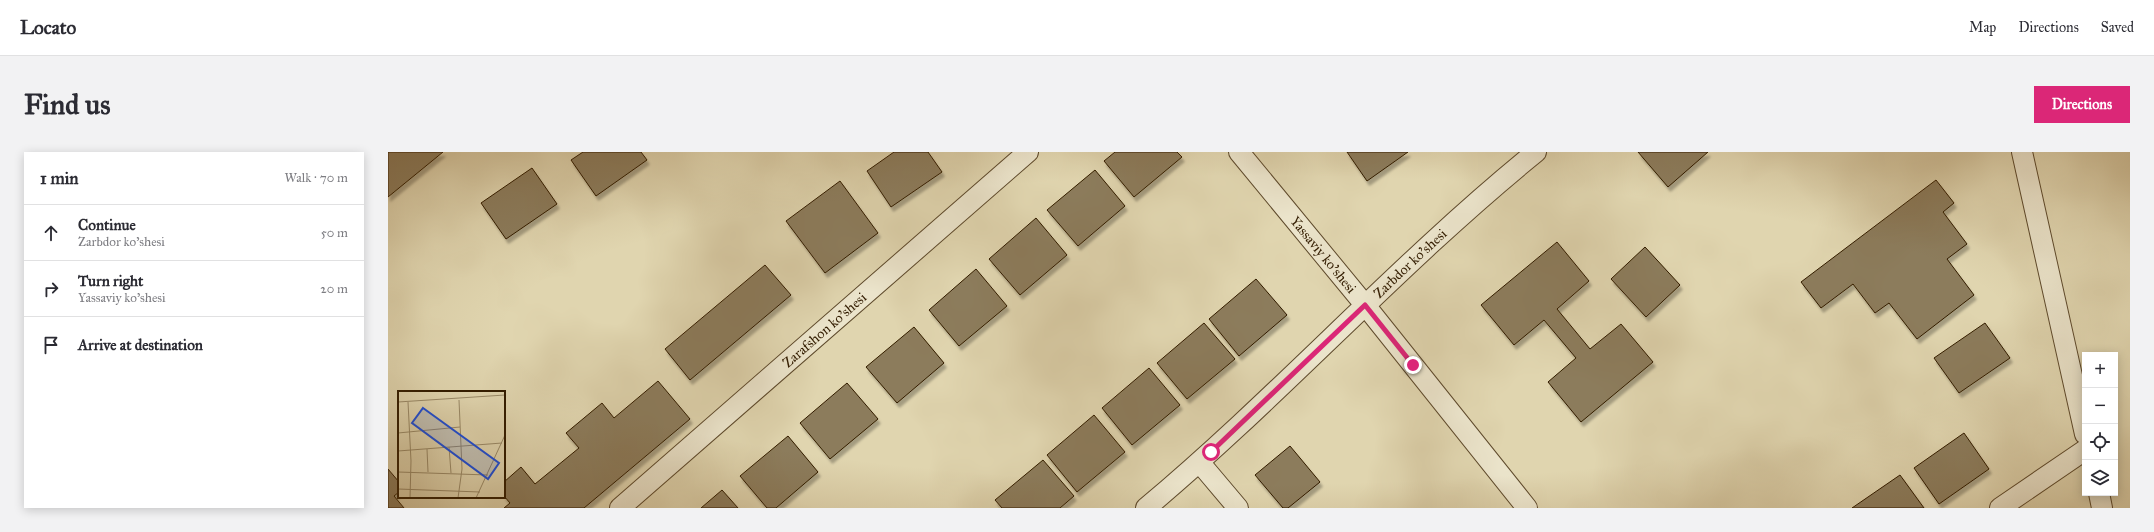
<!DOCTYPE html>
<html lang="en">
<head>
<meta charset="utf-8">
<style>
  body { margin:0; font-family:"IM FELL Great Primer",serif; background:#f2f2f3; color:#2b2b33 }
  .controls { position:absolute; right:12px; bottom:12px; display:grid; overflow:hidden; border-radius:0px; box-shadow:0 2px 10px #0003 }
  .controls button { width:36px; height:36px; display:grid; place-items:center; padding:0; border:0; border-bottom:1px solid #e1e1e2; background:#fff; color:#2b2b33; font:20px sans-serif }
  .stop { position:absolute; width:12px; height:12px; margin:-9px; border:3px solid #db2777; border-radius:50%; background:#fff }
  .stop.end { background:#db2777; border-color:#fff; box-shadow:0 1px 4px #0008 }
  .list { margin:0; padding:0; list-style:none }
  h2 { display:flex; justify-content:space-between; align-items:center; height:52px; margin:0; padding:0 16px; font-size:17px }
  h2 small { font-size:13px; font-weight:400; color:#7c7c81 }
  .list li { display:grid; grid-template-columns:26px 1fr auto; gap:12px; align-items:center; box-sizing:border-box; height:56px; padding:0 16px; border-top:1px solid #e1e1e2 }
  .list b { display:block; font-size:15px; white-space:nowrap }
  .list p { margin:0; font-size:13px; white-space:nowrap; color:#7c7c81 }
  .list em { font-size:13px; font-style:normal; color:#7c7c81 }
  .icon { flex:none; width:22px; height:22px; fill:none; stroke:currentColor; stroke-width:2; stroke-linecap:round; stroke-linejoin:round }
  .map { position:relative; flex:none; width:1742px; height:356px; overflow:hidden; border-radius:0px }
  header { display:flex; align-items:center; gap:24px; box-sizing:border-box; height:56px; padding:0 20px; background:#fff; border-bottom:1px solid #e1e1e2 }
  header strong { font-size:19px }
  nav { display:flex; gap:22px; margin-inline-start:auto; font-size:14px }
  .intro { display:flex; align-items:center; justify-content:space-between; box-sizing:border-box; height:96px; padding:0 24px }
  h1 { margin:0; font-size:28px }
  .button { padding:10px 18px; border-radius:0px; background:#db2777; color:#fff; font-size:14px; font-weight:700 }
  main { display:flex; gap:24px; padding:0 24px }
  aside { flex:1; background:#fff; border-radius:0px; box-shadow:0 2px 10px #0003 }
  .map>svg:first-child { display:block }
  .building { fill:#8c7c5b; stroke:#321c00; filter:url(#shadow) }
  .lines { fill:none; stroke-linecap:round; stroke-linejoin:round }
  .street-casing { stroke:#5e4a2c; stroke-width:22 }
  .street { stroke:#ebe4cb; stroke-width:20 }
  .route { stroke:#db2777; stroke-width:5 }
  .labels { text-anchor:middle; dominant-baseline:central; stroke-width:3.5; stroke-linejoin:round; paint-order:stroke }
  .street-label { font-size:14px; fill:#321c00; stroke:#ebe4cb }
  .inset-road { fill:none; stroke:#9a8b69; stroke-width:1 }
  .view { fill:#1d4ed8; fill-opacity:0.15; stroke:#1d4ed8; stroke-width:2 }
  .inset-edge { fill:none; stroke:#321c00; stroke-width:2 }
</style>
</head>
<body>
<header>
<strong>Locato</strong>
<nav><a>Map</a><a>Directions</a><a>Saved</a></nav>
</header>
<div class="intro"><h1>Find us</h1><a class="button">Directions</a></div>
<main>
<aside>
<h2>1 min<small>Walk · 70 m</small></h2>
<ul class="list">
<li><svg class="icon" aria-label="ahead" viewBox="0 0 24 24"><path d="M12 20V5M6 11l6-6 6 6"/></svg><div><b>Continue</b><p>Zarbdor ko'shesi</p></div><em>50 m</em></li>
<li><svg class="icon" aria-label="right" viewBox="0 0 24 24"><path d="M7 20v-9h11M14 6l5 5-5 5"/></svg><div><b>Turn right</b><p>Yassaviy ko'shesi</p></div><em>20 m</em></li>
<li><svg class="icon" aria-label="arrive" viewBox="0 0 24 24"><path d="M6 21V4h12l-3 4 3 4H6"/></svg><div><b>Arrive at destination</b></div></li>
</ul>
</aside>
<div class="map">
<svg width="1742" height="356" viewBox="0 0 1742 356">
  <defs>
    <filter id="shadow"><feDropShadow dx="2.5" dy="4.5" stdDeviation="1" flood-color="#0004"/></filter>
  </defs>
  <rect width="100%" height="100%" fill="#e0d5af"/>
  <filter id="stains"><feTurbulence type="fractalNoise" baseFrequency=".005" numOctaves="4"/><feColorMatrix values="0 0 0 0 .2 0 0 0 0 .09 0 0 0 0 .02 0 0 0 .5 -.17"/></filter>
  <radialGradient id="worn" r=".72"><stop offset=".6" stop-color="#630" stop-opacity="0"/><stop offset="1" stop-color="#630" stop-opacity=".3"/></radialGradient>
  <!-- building -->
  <path class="building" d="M0 0H55L0 45Z
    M195 0H253L259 8 208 44 183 8Z
    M506 0H540L554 20 503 55 479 19Z
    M727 0H789L794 5 746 45 716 9Z
    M959 0H1020L979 29Z
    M1250 0H1320L1280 35Z
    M144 16 169 52 118 87 93 51Z
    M707 18 737 54 690 94 659 58Z
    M1548 28 1566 51 1555 60 1579 92 1559 107 1586 143 1529 187 1501 151 1487 161 1465 132 1433 156 1413 130Z
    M452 29 490 81 437 121 398 69Z
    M648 66 679 103 632 143 601 107Z
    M1169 90 1201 129 1169 157 1202 197 1233 172 1265 210 1193 270 1160 230 1188 206 1156 168 1126 193 1093 153Z
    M1257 95 1292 133 1258 165 1223 127Z
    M377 113 403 143 302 228 277 197Z
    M588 117 619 154 571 194 541 158Z
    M868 127 899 163 851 204 821 167Z
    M816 171 847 207 799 247 769 211Z
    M1597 171 1622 206 1571 241 1546 206Z
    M526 175 556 211 509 251 478 215Z
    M761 216 792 253 744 293 714 256Z
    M270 229 302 267 196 356H116L122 351 116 344V330L133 315 147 332 191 296 178 281 214 251 226 266Z
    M459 231 490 267 442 307 412 271Z
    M706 263 737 300 689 340 659 303Z
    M1576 281 1601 317 1551 352 1526 316Z
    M400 284 430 320 388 356H379L352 324Z
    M902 294 932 330 900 356H895L867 323Z
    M655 308 686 344 672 356H614L607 348Z
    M0 317 11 330V340L6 344 16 356H0Z
    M1512 323 1536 356H1464Z
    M334 338 350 356H313Z"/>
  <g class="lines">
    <!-- street casing -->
    <g class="street-casing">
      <g id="street">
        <path id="s1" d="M851 0 977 153 1139 356"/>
        <path d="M1634 0 1697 282"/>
        <path d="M812 311 850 356"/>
        <path d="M1711 341 1714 356"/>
        <path id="s2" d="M232 356 640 0"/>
        <path id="s3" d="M758 356C893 243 1011 111 1148 0"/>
        <path d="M1612 356 1697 298"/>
      </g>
    </g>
    <!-- street -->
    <use href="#street" class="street"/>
  </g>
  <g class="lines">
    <!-- route -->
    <path class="route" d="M823 300 977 153 1025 213"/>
  </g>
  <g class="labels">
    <!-- street labels -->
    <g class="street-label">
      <text stroke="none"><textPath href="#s1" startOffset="133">Yassaviy ko'shesi</textPath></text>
      <text stroke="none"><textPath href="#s3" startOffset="360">Zarbdor ko'shesi</textPath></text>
      <text stroke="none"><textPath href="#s2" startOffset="271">Zarafshon ko'shesi</textPath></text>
    </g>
  </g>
  <!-- overview -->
  <g transform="translate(10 239)">
    <rect width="107" height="107" fill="#e0d5af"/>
    <path class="inset-road" d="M0 11 107 4M10 11 13 70 12 107M0 42 62 36M51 56 53 82M29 58 30 81M0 60 104 52M0 81 90 84M0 98 82 101M60 107 64 78 61 9M78 107 107 44"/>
    <path class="view" d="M25 17 101 72 90 88 14 32Z"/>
    <rect width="107" height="107" class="inset-edge"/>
  </g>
  <rect width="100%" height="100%" filter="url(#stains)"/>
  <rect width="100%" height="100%" fill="url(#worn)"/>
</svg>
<div class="controls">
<button>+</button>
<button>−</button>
<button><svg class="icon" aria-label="locate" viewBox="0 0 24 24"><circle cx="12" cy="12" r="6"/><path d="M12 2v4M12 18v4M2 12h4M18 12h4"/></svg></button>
<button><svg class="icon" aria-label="layers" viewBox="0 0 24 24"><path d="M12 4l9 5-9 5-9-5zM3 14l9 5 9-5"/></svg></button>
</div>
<div class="stop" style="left:823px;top:300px"></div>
<div class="stop end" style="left:1025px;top:213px"></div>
</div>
</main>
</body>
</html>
